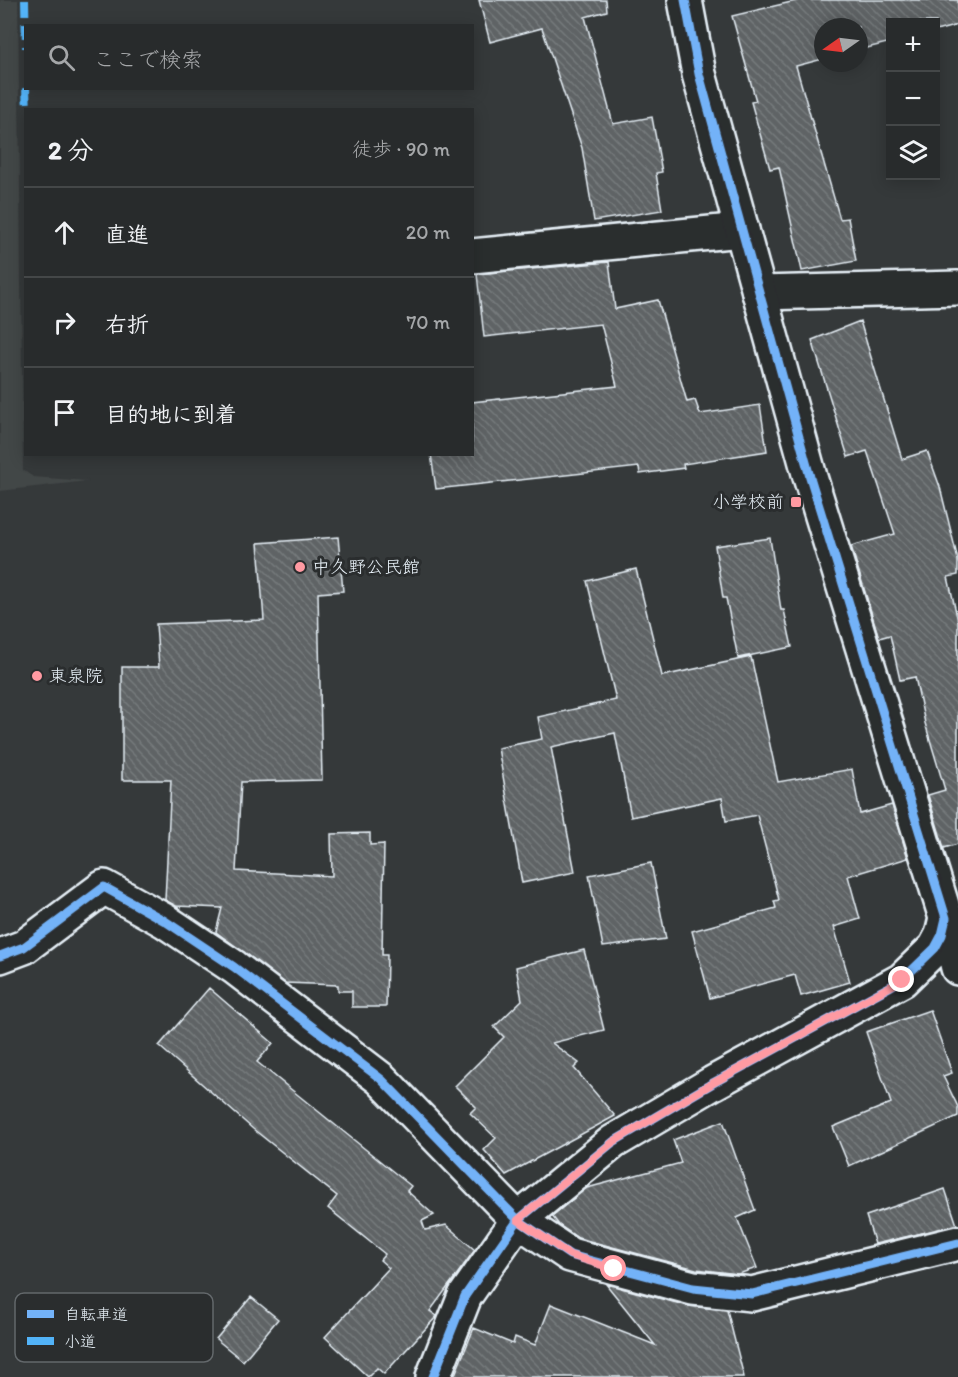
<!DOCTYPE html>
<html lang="ja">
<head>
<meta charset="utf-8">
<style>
  body { margin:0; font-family:Itim,"Klee One",sans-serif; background:#343738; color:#f1f3f6 }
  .controls { position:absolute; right:18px; top:18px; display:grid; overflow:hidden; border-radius:0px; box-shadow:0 3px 15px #0003 }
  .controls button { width:54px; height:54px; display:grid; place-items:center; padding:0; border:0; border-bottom:2px solid #444748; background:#282b2c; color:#f1f3f6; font:30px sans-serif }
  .compass { position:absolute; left:814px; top:18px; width:54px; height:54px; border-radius:50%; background:#282b2c; box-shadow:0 3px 15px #0003; rotate:256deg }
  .stop { position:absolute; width:18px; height:18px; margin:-14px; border:4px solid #ff9aa2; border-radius:50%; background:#fff }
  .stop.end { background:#ff9aa2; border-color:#fff; box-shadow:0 2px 6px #0008 }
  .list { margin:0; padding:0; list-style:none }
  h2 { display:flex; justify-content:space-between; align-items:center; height:78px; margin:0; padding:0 24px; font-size:26px }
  h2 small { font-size:20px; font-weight:400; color:#a5a7a9 }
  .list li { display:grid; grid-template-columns:39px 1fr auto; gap:18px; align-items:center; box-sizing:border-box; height:90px; padding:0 24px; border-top:2px solid #444748 }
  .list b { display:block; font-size:22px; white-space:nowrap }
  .list em { font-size:20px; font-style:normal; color:#a5a7a9 }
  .icon { flex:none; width:33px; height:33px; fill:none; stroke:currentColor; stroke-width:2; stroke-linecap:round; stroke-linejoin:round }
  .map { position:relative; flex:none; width:958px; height:1377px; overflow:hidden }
  .search { position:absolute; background:#282b2c; box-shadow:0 3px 15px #0003; left:24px; top:24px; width:450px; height:66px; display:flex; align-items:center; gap:15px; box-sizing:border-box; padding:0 21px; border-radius:0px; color:#a5a7a9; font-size:22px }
  .panel { position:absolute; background:#282b2c; box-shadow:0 3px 15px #0003; left:24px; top:108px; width:450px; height:348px; border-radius:0px }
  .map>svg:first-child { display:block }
  .built { fill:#424647 }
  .building { fill:url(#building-back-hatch); stroke:#e8f1f8; stroke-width:1.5 }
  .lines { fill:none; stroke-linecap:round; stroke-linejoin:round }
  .street-casing { stroke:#e8f1f8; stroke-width:38 }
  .secondary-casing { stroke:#e8f1f8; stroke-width:38 }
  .street { stroke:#2a2d2e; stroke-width:33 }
  .secondary { stroke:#2a2d2e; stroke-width:33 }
  .quiet { stroke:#52b3f8; stroke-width:8; stroke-dasharray:15 8; stroke-linecap:butt }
  .cycleway-casing { stroke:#2a2d2e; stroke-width:13 }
  .cycleway { stroke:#73b2f8; stroke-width:9 }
  .route { stroke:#ff9aa2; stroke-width:8 }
  .poi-dot { fill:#ff9aa2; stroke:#2a2d2e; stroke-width:2 }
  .labels { text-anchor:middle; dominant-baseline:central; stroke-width:6; stroke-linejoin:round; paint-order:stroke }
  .poi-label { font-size:18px; fill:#e8f1f8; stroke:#2a2d2e; text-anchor:start }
  .key { fill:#2a2d2e; stroke:#63686b; stroke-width:1.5 }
  .key-label { font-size:16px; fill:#e8f1f8 }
</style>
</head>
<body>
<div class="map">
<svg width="958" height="1377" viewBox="0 0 958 1377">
  <defs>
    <pattern id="building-back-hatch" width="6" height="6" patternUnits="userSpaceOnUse" patternTransform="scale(1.5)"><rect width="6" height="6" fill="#5f6365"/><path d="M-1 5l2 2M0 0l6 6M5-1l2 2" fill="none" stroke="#767a7c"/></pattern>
  </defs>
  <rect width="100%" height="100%" fill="#35393a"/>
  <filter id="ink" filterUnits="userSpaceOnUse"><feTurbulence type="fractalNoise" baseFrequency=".0167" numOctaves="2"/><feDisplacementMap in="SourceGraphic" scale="12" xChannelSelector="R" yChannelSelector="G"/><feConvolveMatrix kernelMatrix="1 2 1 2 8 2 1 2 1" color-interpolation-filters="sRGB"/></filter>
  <g filter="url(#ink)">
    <!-- built -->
    <path class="built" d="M0 0H18L23 470 33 477 88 481 0 491Z"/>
    <!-- building -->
    <path class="building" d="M479 0H606L607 11 585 17 613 124 652 117 662 172 656 173 662 210 594 221 582 148 542 28 490 42Z
      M800 0H958V25L936 31V22H891V42L859 50V27H823V59L796 66 840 219 848 218 856 261 802 271 779 167 770 169 751 102 756 101 732 16Z
      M609 262 615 309 658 300 687 402 695 400 700 414 760 405 767 451 683 464 684 468 640 474 639 467 436 489 431 454H472V402L617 386 601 324 484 337 477 274Z
      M860 321 902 459 927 451 940 487 958 560V575L948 577 958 621V844L944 848 928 795 945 790 925 723 915 677 900 680 890 635 879 638 851 546 895 534 867 451 848 457 812 340Z
      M338 537 343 591 318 593 322 780 241 782 236 871 332 876 331 834 370 833V845L384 844 382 955H387L386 1007H352V991H338V985L285 983 216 932 222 908 176 906 165 900 171 780H122V667H159L156 624 264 620 258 543Z
      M770 538 781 610H784L792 647 738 658 726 598H723L715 546Z
      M636 569 662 676 751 657 778 782 852 769 860 814 892 805 908 858 848 876 860 919 834 927 850 982 801 996 795 975 710 998 692 931 776 908 774 901 779 900 757 815 726 821 722 798 631 817 615 733 551 747 575 872 522 883 498 748 542 739 538 717 616 700 587 581Z
      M651 863 666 939 603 947 589 875Z
      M584 950 604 1030 552 1043 579 1063 574 1068 615 1116 506 1175 484 1150 496 1138 470 1113 476 1107 455 1086 504 1037 494 1027 522 1000 516 967Z
      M209 988 273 1043 257 1062 411 1186 407 1191 434 1215 422 1221 425 1230 446 1225 475 1250 430 1311 437 1316 384 1374 377 1368 368 1377 325 1337 389 1268 380 1260 385 1254 328 1208 337 1196 253 1129 159 1046Z
      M930 1010 952 1073 943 1076 958 1107V1116L849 1166 833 1127 891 1103 866 1032Z
      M723 1121 755 1210 737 1218 757 1268 738 1274 696 1269 578 1238 559 1225 552 1216 587 1188 681 1163 673 1140Z
      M945 1189 957 1225 875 1244 866 1216Z
      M606 1284 688 1306 727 1310 744 1377H454L474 1328 513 1344 515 1337 535 1345 551 1304 655 1345Z
      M251 1297 278 1319 243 1361 216 1339Z"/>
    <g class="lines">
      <!-- street casing -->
      <g class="street-casing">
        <path id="street" d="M472 256 742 230
          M759 293 958 288
          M0 956 24 947 104 887 165 921 234 967 381 1079 518 1220 570 1255 693 1288 752 1294 958 1243"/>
      </g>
      <!-- secondary casing -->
      <g class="secondary-casing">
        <path id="secondary" d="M946 918 958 968
          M433 1377 465 1296 518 1220 613 1142 713 1083 902 980 935 948 942 935 946 918 810 477 699 74 685 0"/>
      </g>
      <!-- street -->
      <use href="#street" class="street"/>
      <!-- secondary -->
      <use href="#secondary" class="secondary"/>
      <!-- quiet -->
      <path class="quiet" d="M25 0 26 48
        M26 88 27 110"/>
      <!-- cycleway casing -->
      <g class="cycleway-casing">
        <path id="cycleway" d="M0 956 24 947 104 887 165 921 234 967 381 1079 518 1220 570 1255 693 1288 752 1294 958 1243
          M433 1377 465 1296 518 1220 613 1142 713 1083 902 980 935 948 942 935 946 918 810 477 699 74 685 0"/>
      </g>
      <!-- cycleway -->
      <use href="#cycleway" class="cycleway"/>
    </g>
  </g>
  <g class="lines" filter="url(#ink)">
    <!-- route -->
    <path class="route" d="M614 1269 570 1255 518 1220 613 1142 713 1083 902 980"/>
  </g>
  <!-- markers -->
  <g class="poi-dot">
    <rect x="790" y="496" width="12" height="12" rx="3"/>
    <circle cx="300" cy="567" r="6"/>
    <circle cx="37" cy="676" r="6"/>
  </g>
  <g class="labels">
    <!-- poi labels -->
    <g class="poi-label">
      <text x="784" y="502" text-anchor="end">小学校前</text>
      <text x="312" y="567">中久野公民館</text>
      <text x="49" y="676">東泉院</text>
    </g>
  </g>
  <!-- legend -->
  <rect x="15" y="1293" width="198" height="69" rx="9" class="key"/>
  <rect x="27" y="1310" width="27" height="8" fill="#73b2f8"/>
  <rect x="27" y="1337" width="27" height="8" fill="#52b3f8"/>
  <g class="key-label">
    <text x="64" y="1320">自転車道</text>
    <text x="64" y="1347">小道</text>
  </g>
</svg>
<div class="controls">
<button>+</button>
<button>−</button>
<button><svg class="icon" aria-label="layers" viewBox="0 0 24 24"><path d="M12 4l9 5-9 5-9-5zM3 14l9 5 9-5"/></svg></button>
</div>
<svg class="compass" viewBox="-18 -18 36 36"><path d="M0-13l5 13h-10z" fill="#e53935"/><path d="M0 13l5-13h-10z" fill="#a5a7a9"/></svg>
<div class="stop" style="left:614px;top:1269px"></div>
<div class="stop end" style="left:902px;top:980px"></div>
<div class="search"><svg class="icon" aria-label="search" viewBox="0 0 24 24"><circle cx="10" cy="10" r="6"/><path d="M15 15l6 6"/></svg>ここで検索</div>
<section class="panel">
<h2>2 分<small>徒歩 · 90 m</small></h2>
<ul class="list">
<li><svg class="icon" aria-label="ahead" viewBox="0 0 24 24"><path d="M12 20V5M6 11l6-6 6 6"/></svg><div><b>直進</b></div><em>20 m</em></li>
<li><svg class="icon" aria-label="right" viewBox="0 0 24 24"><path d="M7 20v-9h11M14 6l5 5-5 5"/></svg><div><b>右折</b></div><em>70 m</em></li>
<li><svg class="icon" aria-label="arrive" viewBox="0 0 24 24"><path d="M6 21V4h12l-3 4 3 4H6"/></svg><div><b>目的地に到着</b></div></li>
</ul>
</section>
</div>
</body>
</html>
